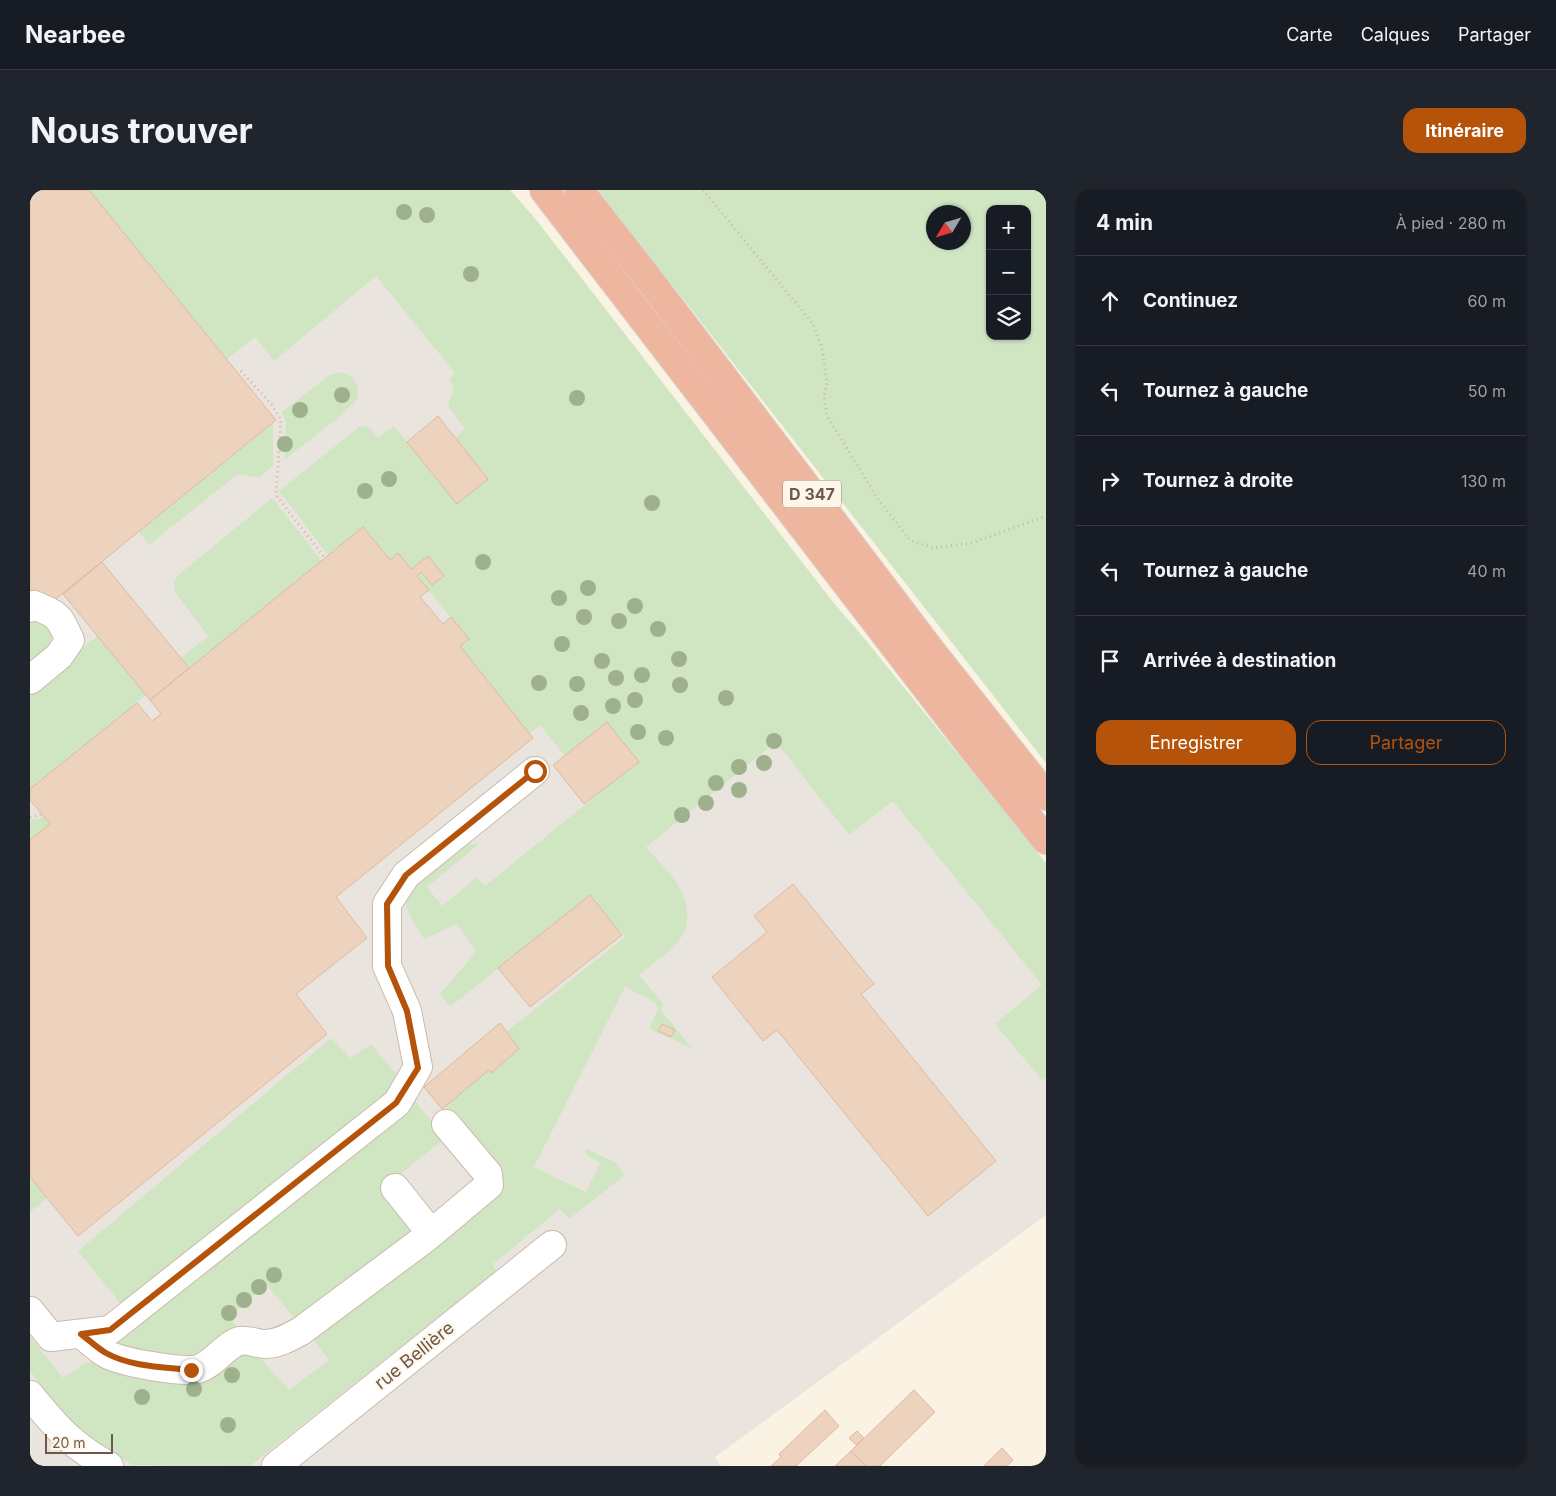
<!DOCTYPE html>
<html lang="fr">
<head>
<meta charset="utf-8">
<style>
  body { margin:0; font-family:Inter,sans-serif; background:#20242c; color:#f1f3f6 }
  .controls { position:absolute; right:15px; top:15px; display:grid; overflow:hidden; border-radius:10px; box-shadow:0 1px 4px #0004 }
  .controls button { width:45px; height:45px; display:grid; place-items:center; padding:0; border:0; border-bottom:1px solid #363941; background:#171b24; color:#f1f3f6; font:25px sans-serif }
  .compass { position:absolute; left:896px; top:15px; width:45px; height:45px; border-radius:50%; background:#171b24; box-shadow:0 1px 4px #0004; rotate:232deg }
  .scale { position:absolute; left:15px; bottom:12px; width:68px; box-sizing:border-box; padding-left:5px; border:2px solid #70594b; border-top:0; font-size:14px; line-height:18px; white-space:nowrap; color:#70594b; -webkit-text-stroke:4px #fdf6e9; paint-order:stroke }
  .stop { position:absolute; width:15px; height:15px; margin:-11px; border:4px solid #b45309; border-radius:50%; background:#fff }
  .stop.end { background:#b45309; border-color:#fff; box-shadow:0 1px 5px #0008 }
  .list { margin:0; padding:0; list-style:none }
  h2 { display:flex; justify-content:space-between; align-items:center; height:65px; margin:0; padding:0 20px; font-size:21px }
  h2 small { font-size:16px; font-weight:400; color:#9ea1a6 }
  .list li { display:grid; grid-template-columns:32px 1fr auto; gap:15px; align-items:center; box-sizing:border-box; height:90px; padding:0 20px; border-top:1px solid #363941 }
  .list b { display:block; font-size:19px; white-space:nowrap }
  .list em { font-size:16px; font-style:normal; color:#9ea1a6 }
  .actions { display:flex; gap:10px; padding:15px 20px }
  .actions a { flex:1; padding:11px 0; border:1px solid #b45309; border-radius:15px; text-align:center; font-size:18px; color:#b45309 }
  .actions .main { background:#b45309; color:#fff }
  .icon { flex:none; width:28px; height:28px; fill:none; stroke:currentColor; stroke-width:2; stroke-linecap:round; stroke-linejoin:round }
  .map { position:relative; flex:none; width:1016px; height:1276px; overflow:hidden; border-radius:15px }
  header { display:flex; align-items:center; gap:30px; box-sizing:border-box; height:70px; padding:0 25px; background:#171b24; border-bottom:1px solid #363941 }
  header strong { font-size:24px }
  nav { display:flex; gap:28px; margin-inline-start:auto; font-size:18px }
  .intro { display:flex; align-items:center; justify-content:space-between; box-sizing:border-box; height:120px; padding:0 30px }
  h1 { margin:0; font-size:35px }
  .button { padding:12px 22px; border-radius:15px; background:#b45309; color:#fff; font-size:18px; font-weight:700 }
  main { display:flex; gap:30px; padding:0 30px }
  aside { flex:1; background:#171b24; border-radius:15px; box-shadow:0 1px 4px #0004 }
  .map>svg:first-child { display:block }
  .industrial { fill:#eae4de }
  .green { fill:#d0e6c3; fill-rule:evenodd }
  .building { fill:#edd2bd; stroke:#deb99f }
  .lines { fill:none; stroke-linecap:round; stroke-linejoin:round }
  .minor-casing { stroke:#cabaab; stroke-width:30 }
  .highway-casing { stroke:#d7d1cd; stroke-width:30 }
  .path { stroke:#d1b5a1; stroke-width:3; stroke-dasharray:1 4; stroke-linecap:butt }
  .minor { stroke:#fff; stroke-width:28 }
  .highway { stroke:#efb69f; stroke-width:28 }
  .tree { fill:#9fb08d }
  .route { stroke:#b45309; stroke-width:6 }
  .labels { text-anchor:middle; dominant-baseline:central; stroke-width:4; stroke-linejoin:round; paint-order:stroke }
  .shield { fill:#fdf6e9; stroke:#9a887a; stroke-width:1 }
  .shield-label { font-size:16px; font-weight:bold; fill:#70594b }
  .street-label { font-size:18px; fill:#70594b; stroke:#fdf6e9 }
</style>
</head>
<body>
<header>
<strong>Nearbee</strong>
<nav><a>Carte</a><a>Calques</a><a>Partager</a></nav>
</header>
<div class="intro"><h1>Nous trouver</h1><a class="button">Itinéraire</a></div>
<main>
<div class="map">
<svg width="1016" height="1276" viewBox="0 0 1016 1276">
  <rect width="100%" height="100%" fill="#faf2e3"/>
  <!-- industrial -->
  <path class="industrial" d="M0 0H410L1016 729V1025L685 1267 691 1276H0Z"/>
  <!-- green -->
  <path class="green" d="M59 0H480L504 27 803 412 834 448 1016 673V887L1012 890 965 834 1012 795 863 611 819 645 746 552 616 657C636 680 664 703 656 736 654 744 649 752 642 758 632 768 620 776 609 785L634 815 630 819 662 858 619 839 628 819 625 812 595 797 504 977 556 1002 570 973 555 964 557 959 586 973 595 985 539 1029 530 1019 463 1074 466 1081 220 1276 103 1275 77 1260 56 1244 36 1226 0 1181V1147L33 1188 54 1174 62 1172 141 1186 205 1161 225 1162 259 1200 299 1170 279 1144 474 992 415 916 459 880 461 882 489 859 476 842 595 747 560 705 420 817 410 804 446 762 427 734 394 749C386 735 373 720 376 704L433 653 449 654 397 697 412 716 447 687 455 696 608 572 535 566 510 535 499 544 430 456 438 449 387 386 391 382 402 395 414 386 398 366 381 379 368 363 360 370 333 337 298 365 249 301 329 237C338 233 342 241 348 247L364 236 427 313 458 289 425 248 435 239 418 216 424 196 419 189 425 183 346 86 244 171 225 147 197 169Z
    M568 0H1016V573L955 495ZM960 19H997V146H960ZM904 22H934V52H904Z
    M310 182C325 185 331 196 327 210L307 229 255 269 256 232 252 222 298 186Z
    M243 233V276L229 288 208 284 119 355 109 342Z
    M242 308 292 371 159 478 151 468 178 446 145 402 144 391 147 386Z
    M9 423 24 440C20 458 13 463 0 475V430Z
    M67 446 116 505 0 599V501Z
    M14 627 20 634 0 650V630Z
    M301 848 321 868 341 854 366 884 367 888 362 898 96 1114 92 1115 48 1061Z
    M383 908 415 948 361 992 392 1044 270 1135 237 1095 198 1127 206 1135 207 1140 168 1173 86 1154V1150Z
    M0 987 17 1008 0 1022Z"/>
  <!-- building -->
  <path class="building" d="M0 0H59L246 230 0 430Z
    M408 226 458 289 427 314 377 252Z
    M333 337 360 370 368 363 381 379 398 366 414 386 402 395 391 382 387 386 399 400 390 407 413 434 421 427 439 449 430 456 503 548 306 707 337 748 266 804 297 844 48 1046 0 987V650L20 634 0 610V599L107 513 122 531 131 524 120 510Z
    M72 372 159 478 120 510 33 404Z
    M577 532 609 572 554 614 523 575Z
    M763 694 844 794 831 804 966 971 898 1026 747 840 733 851 682 787 737 742 724 726Z
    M560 705 592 745 500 817 468 778Z
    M470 833 489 859 461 883 459 880 412 919 394 897Z
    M632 834 645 840 641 847 628 841Z
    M884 1200 905 1222 850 1276H836L821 1261Z
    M795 1220 809 1236 766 1276H741L751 1267 749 1264Z
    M827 1241 834 1248 826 1255 819 1248Z
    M972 1258 983 1270 977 1276H954Z
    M821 1261 836 1276H805Z"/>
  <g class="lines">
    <!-- minor casing -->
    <g class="minor-casing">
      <path id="minor" d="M0 418 4 415C30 426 28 425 40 450L29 466 0 490
        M365 998 401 1043
        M0 1121 21 1147 80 1140 367 913 388 877 377 821 357 776V714L376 685 505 581
        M51 1144C59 1150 67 1158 75 1163 89 1172 152 1183 168 1179 184 1174 194 1156 209 1151 217 1149 227 1154 235 1154 248 1154 260 1147 271 1141L397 1047 459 995 458 984 416 934
        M0 1205C26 1237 42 1256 79 1276
        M246 1276 522 1055"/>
    </g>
    <!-- highway casing -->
    <g class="highway-casing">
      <path id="highway" d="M514 0 945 561 1016 650
        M549 0 624 96 902 462 1016 606"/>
    </g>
    <!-- path -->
    <path class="path" d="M673 0 783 134 792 158 797 193 794 205 797 226 848 309 880 350 903 358 942 353 1016 326
      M211 181 242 215 251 230 246 305 295 368
      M0 627 12 624"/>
    <!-- minor -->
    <use href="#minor" class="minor"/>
    <!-- highway -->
    <use href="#highway" class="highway"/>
  </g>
  <!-- trees -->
  <g class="tree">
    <circle cx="374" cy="22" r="8"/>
    <circle cx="397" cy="25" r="8"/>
    <circle cx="441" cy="84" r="8"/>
    <circle cx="312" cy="205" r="8"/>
    <circle cx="547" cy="208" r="8"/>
    <circle cx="270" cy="220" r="8"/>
    <circle cx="255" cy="254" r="8"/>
    <circle cx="359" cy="289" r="8"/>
    <circle cx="335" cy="301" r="8"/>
    <circle cx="622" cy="313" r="8"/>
    <circle cx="453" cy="372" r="8"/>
    <circle cx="558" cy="398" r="8"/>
    <circle cx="529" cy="408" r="8"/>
    <circle cx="605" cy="416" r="8"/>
    <circle cx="554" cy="427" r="8"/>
    <circle cx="589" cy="431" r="8"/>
    <circle cx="628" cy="439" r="8"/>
    <circle cx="532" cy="454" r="8"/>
    <circle cx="649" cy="469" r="8"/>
    <circle cx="572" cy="471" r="8"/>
    <circle cx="612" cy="485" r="8"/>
    <circle cx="586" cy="488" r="8"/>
    <circle cx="509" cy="493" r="8"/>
    <circle cx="547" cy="494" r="8"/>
    <circle cx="650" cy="495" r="8"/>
    <circle cx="696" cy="508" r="8"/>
    <circle cx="605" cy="510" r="8"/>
    <circle cx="583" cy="516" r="8"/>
    <circle cx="551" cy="523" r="8"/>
    <circle cx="608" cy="542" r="8"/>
    <circle cx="636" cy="548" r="8"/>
    <circle cx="744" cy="551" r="8"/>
    <circle cx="734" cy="573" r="8"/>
    <circle cx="709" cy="577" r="8"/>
    <circle cx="686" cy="593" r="8"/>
    <circle cx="709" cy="600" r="8"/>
    <circle cx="676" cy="613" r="8"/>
    <circle cx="652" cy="625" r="8"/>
    <circle cx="244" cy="1085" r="8"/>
    <circle cx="229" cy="1097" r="8"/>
    <circle cx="214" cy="1110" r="8"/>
    <circle cx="199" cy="1123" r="8"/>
    <circle cx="202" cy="1185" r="8"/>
    <circle cx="164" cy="1199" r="8"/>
    <circle cx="112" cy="1207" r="8"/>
    <circle cx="198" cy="1235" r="8"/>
  </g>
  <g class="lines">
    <!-- route -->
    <path class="route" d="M161 1180C134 1177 101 1177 76 1163 67 1158 59 1150 51 1144L80 1140 366 913 388 878 377 821 358 776 357 714 376 685 505 581"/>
  </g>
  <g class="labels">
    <!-- shield labels -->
    <rect class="shield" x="753" y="290.5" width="58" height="27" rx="4"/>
    <g class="shield-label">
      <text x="782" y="304">D 347</text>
    </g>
    <!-- street labels -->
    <g class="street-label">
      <text transform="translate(384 1165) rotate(-39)">rue Bellière</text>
    </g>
  </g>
</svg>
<div class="controls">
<button>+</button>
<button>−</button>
<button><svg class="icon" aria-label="layers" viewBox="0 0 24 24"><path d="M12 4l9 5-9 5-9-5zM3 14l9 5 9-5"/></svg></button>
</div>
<svg class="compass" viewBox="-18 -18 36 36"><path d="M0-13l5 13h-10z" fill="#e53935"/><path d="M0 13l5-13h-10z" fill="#9ea1a6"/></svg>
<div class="scale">20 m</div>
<div class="stop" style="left:505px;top:581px"></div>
<div class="stop end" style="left:161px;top:1180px"></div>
</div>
<aside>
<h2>4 min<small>À pied · 280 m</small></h2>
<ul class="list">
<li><svg class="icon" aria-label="ahead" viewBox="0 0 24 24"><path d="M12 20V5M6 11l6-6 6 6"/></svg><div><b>Continuez</b></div><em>60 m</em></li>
<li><svg class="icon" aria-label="left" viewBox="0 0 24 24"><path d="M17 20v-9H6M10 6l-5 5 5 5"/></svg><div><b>Tournez à gauche</b></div><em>50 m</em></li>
<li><svg class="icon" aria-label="right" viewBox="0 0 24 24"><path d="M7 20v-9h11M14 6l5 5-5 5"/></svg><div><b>Tournez à droite</b></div><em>130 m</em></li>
<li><svg class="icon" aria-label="left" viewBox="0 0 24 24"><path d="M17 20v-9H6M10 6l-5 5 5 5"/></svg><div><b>Tournez à gauche</b></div><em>40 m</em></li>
<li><svg class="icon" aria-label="arrive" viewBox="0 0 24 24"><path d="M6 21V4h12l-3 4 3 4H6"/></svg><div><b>Arrivée à destination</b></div></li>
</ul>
<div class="actions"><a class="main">Enregistrer</a><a>Partager</a></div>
</aside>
</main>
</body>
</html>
